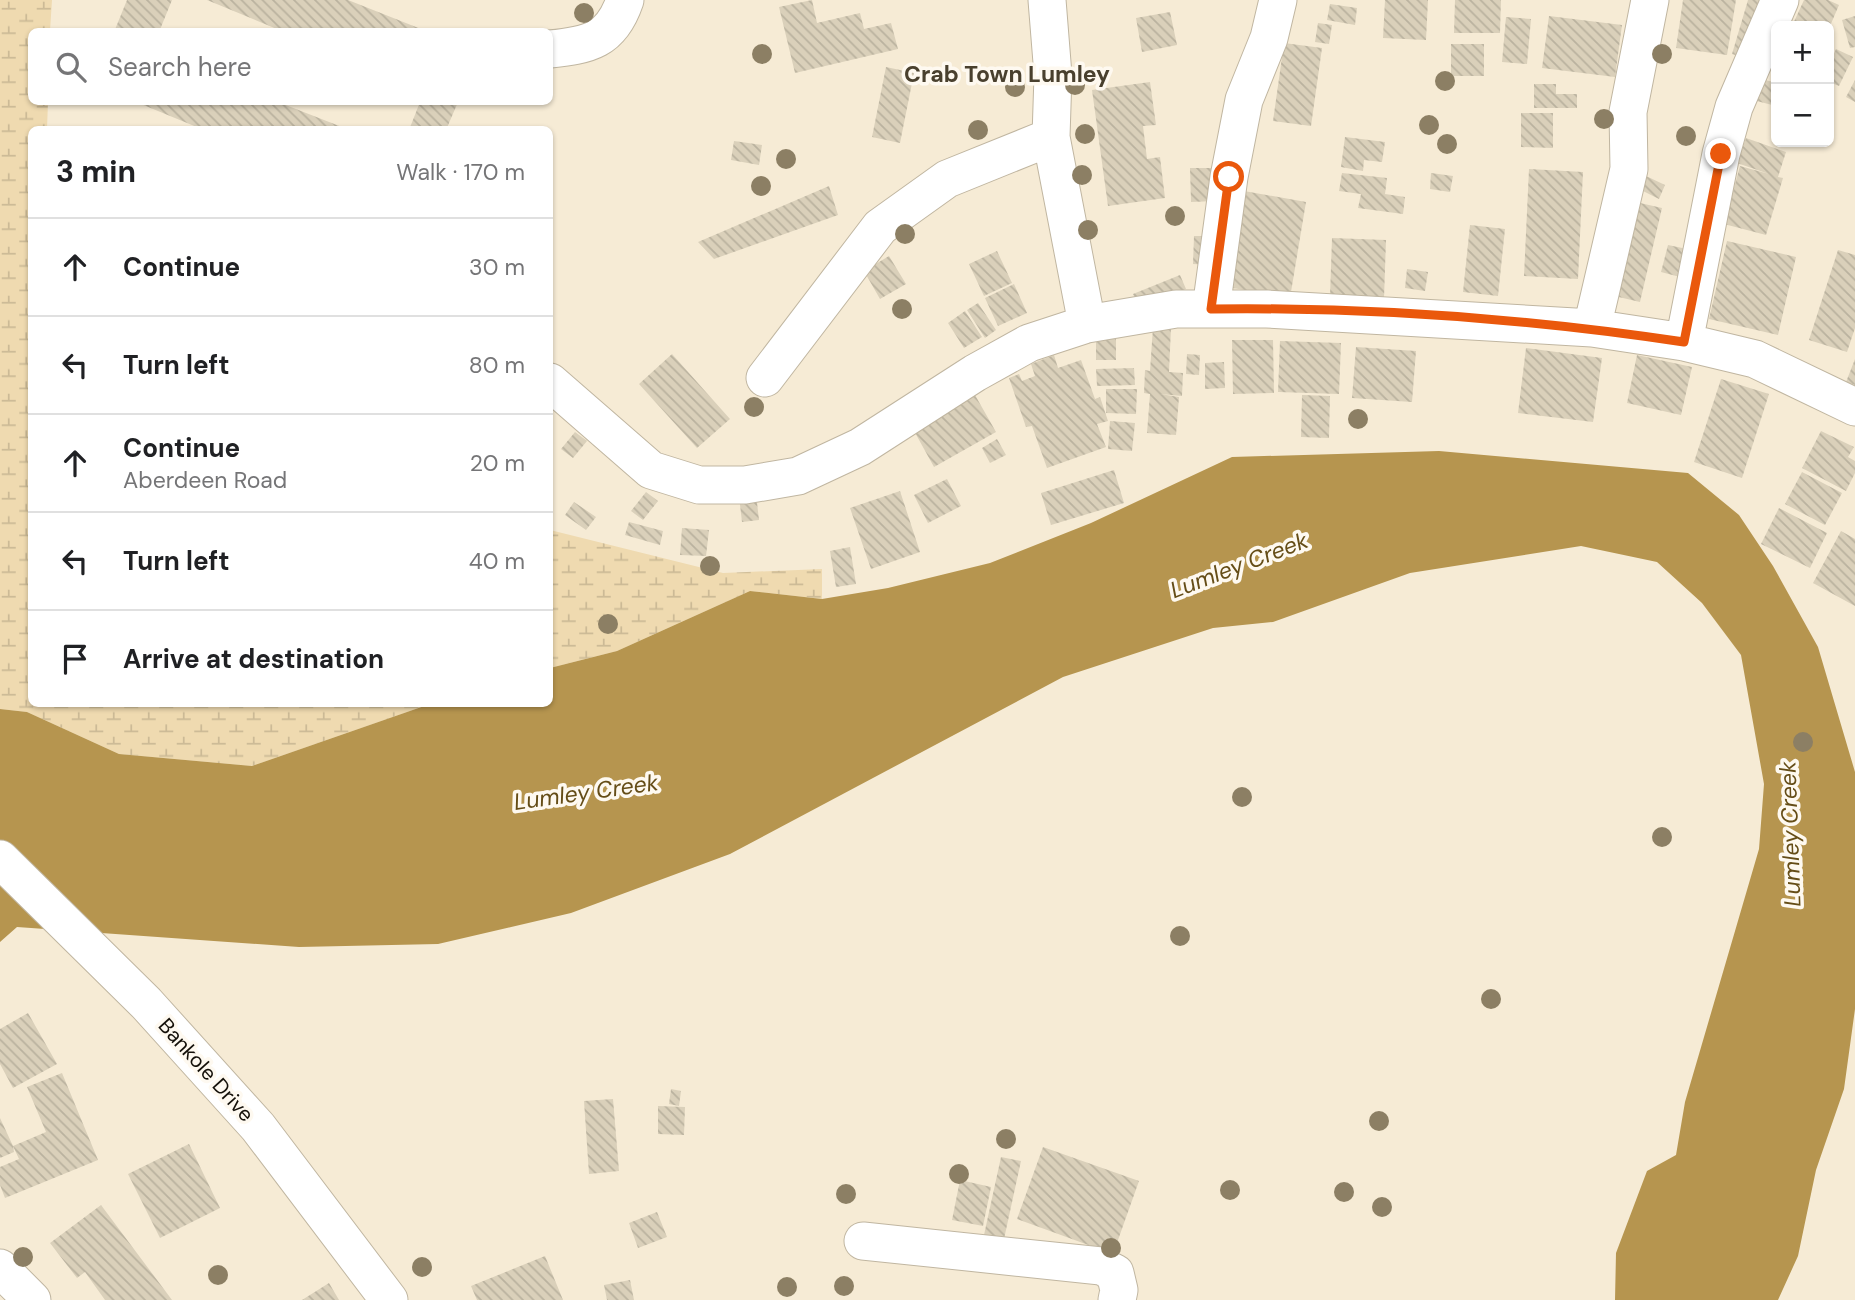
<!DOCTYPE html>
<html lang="en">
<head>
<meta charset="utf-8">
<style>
  body { margin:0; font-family:"DM Sans",sans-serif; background:#f2f2f2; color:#202124 }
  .controls { position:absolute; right:21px; top:21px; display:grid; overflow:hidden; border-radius:10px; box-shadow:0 2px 5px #0004 }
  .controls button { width:63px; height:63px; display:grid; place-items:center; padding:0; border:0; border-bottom:2px solid #e0e0e0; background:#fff; color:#202124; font:35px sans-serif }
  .stop { position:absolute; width:21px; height:21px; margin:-16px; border:5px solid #ea580c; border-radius:50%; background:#fff }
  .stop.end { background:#ea580c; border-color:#fff; box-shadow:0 2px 7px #0008 }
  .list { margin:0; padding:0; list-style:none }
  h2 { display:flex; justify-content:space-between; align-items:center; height:91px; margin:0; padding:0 28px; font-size:30px }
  h2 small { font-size:23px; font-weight:400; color:#757577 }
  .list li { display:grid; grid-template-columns:46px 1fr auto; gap:21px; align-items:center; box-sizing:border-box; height:98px; padding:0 28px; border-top:2px solid #e0e0e0 }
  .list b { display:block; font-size:26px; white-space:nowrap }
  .list p { margin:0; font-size:23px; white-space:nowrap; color:#757577 }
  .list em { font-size:23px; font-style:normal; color:#757577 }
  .icon { flex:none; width:38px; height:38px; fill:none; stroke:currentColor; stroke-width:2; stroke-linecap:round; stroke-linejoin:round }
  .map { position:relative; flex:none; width:1855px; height:1300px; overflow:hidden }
  .search { position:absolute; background:#fff; box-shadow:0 2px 5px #0004; left:28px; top:28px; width:525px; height:77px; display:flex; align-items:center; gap:18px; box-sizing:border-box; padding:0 24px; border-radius:10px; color:#757577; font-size:26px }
  .panel { position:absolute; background:#fff; box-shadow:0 2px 5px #0004; left:28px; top:126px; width:525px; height:581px; border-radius:10px }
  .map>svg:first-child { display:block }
  .wetland { fill:url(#wetland-marsh) }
  .water { fill:#b6954f }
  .building { fill:url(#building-back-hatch) }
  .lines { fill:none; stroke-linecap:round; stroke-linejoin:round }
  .minor-casing { stroke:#c0b6a1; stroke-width:39 }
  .minor { stroke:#fff; stroke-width:37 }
  .tree { fill:#8c7f64 }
  .route { stroke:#ea580c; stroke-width:9 }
  .labels { text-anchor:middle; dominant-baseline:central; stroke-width:7; stroke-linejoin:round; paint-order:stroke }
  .street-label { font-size:21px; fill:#141009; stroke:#fef9f0 }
  .neighbourhood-label { font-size:23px; font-weight:bold; fill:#49402e; stroke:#fef9f0 }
  .water-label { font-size:23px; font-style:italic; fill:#654d17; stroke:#fef9f0 }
</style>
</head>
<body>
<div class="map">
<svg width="1855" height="1300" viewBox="0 0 1855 1300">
  <defs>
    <pattern id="wetland-marsh" width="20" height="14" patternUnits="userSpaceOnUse" patternTransform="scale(1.75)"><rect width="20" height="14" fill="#efdab0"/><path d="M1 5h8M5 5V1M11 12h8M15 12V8" fill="none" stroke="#ccba96"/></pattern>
    <pattern id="building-back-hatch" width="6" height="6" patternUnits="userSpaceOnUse" patternTransform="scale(1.75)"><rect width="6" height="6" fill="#dad0ba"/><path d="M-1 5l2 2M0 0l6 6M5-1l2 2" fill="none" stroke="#bab29f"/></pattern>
  </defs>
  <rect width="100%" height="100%" fill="#f6ebd5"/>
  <!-- wetland -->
  <path class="wetland" d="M0 0H52L50 31 32 32V102H48L47 129 32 130V704H430L252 766 119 754 27 712 0 709Z
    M550 530 723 573 822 569V599L750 591 617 651 550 668Z"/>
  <!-- water -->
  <path class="water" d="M1439 451 1688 473 1739 515 1773 566 1818 647 1855 772V1009L1844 1089 1816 1170 1798 1256 1778 1300H1615L1616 1253 1647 1171 1676 1155 1685 1102 1759 849 1764 784 1741 655 1702 603 1657 562 1581 546 1410 573 1273 622 1213 628 1063 677 730 854 571 913 438 944 299 947 17 927 0 942V709L27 712 119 754 252 766 430 704H550V668L617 651 750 591 822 599 888 588 990 563 1091 523 1232 457Z"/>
  <!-- building -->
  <path class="building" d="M127 0H172L159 32H114Z
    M207 0H348L426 31 284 32Z
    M812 0 817 23 860 13 864 29 891 23 898 49 795 73 779 7Z
    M1385 0H1428L1426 40 1383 38Z
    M1455 0H1501L1500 33H1454Z
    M1683 0H1736L1727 55 1676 48Z
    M1748 0H1765L1748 59 1732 54Z
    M1804 0H1828L1839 5 1830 26H1792Z
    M1330 4 1357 8 1355 25 1327 20Z
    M1170 12 1177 45 1142 52 1136 18Z
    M1549 16 1622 25 1615 77 1542 68Z
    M1855 16V47L1850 48 1842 20Z
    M1506 17 1531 19 1527 64 1502 62Z
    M1318 23 1332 25 1329 44 1315 42Z
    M1284 43 1322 48 1311 126 1273 121Z
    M1451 44H1484V76H1451Z
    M1836 49 1853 57 1839 86 1829 82V65Z
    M886 67 914 73 900 143 872 137Z
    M1755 77 1776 83V106L1749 99Z
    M1855 80V102L1846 97Z
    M1150 82 1156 125 1143 126 1147 159 1160 157 1165 198 1108 206 1092 90Z
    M1534 84H1556V94H1577V108H1534Z
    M142 102H278L347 129 204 130 141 104Z
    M420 102H458L446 130H409Z
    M1521 113H1553V148L1521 147Z
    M1345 137 1385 142 1382 162 1364 160 1363 171 1341 167Z
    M1746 138 1786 152 1778 177 1783 178 1766 235 1724 224 1740 166 1769 174 1737 163Z
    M734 141 762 145 759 165 731 160Z
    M1190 168H1215L1216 201 1191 202Z
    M1529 169 1583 172 1578 279 1524 276Z
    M1342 173 1387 178 1385 194 1405 197 1403 214 1358 208 1361 194 1339 191Z
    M1431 173 1453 176 1450 192 1430 189Z
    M1646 176 1665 185 1659 199 1639 189Z
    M829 186 838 215 714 259 698 242Z
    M1244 191 1306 202 1290 298 1227 287Z
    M1627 200 1662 208 1640 302 1606 294Z
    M1470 225 1505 229 1498 296 1463 292Z
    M1194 236H1210L1209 265 1193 264Z
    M1332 238 1386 240 1384 298 1330 296Z
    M1727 241 1796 257 1778 335 1709 319Z
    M1668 245 1687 249 1680 277 1661 272Z
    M1838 250 1855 255V328L1847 352 1809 340Z
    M997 251 1012 283 984 296 969 264Z
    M889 256 906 284 880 299 864 271Z
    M1407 269 1428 272 1425 291 1405 288Z
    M1180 275 1186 289 1139 308 1133 294Z
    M1014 284 1027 313 998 326 985 298Z
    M978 303 996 330 985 338 967 310Z
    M965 311 982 337 964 348 948 323Z
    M1153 327 1171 328 1169 372 1183 373 1182 396 1160 394 1179 397 1176 435 1147 433 1150 394 1144 393 1145 370 1150 371Z
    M1096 339H1116V360H1096Z
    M1232 340H1273L1274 393 1233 394Z
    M1280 341 1341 343 1339 394 1278 392Z
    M1356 347 1416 351 1412 402 1352 398Z
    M1526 348 1602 358 1593 422 1518 413Z
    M672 354 730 419 697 448 639 384Z
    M1187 354 1200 355 1199 375 1186 374Z
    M1054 355 1058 368 1081 360 1095 399 1100 397 1108 421 1097 424 1106 447 1047 468 1032 426 1026 427 1009 378 1019 374 1022 381 1035 376 1031 364Z
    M1637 355 1692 367 1681 415 1627 403Z
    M1855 359V385L1846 382Z
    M1224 362 1225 388 1205 389V363Z
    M1134 368 1135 385 1097 386 1096 369Z
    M1721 379 1769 394 1742 478 1694 462Z
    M1106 389H1137L1136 414 1106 413Z
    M975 395 996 432 934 467 913 429Z
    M1302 395 1330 396 1329 438 1301 437Z
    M1110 421 1135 423 1132 451 1108 449Z
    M1821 431 1854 447 1848 457 1855 461V473L1846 491 1802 468Z
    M575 432 587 441 573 458 561 449Z
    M997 439 1006 455 990 463 982 448Z
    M1114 470 1124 503 1051 525 1041 493Z
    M1802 472 1842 493 1825 525 1785 504Z
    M947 479 961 506 928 523 914 495Z
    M900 491 920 552 871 569 850 508Z
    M646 492 658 501 643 520 631 511Z
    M756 494 759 520 742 522 739 496Z
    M574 502 596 517 586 530 565 515Z
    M1779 508 1827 533 1810 568 1761 544Z
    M629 522 663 531 660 545 625 535Z
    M682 528 709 530 706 556 680 555Z
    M1841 531 1855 539V606L1813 583Z
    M850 547 856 584 836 587 830 551Z
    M28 1013 57 1064 13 1088 0 1064V1029Z
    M62 1073 98 1160 5 1198 0 1185V1167L19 1159 13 1146 14 1152 0 1158V1118L13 1146 46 1132 27 1087Z
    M671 1089 681 1091 679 1106 669 1104Z
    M613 1099 619 1171 589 1174 584 1101Z
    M658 1106 685 1107 684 1135 658 1134Z
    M189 1144 220 1208 160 1238 128 1174Z
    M1043 1147 1139 1181 1113 1254 1017 1219Z
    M1001 1157 1021 1161 1004 1239 984 1235Z
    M960 1180 991 1187 983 1226 952 1220Z
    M101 1205 172 1300H105L85 1272 77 1278 50 1243Z
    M657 1212 667 1237 638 1248 629 1223Z
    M545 1256 563 1300H477L471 1286Z
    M630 1280 634 1300H607L604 1285Z
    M329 1283 339 1300H302Z"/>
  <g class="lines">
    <!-- minor casing -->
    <g class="minor-casing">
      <path id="minor" d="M1047 0 1053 75 1051 137 1087 324
        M550 49C589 45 611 41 625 0
        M1211 309 1229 177 1244 100 1269 38 1278 0
        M1592 328 1629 169 1628 112 1650 0
        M1684 342 1721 154 1734 107 1780 0
        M765 378 880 227 947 179 1051 137
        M550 382 651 470 699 485H745L798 476 860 447 975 373 1029 343 1087 324 1176 309H1267L1592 328 1684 342 1755 359 1855 407
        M0 859 146 1003 258 1127 389 1300
        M863 1241 1101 1266 1115 1273 1119 1290 1117 1300
        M0 1268 32 1300"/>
    </g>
    <!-- minor -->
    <use href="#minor" class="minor"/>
  </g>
  <!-- trees -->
  <g class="tree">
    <circle cx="584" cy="13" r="10"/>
    <circle cx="762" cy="54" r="10"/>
    <circle cx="1662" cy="54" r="10"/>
    <circle cx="1445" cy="81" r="10"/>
    <circle cx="1075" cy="85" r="10"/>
    <circle cx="1015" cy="87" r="10"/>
    <circle cx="1604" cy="119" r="10"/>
    <circle cx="1429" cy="125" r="10"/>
    <circle cx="978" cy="130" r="10"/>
    <circle cx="1085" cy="134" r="10"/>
    <circle cx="1686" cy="136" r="10"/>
    <circle cx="1447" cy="144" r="10"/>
    <circle cx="786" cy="159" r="10"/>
    <circle cx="1082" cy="175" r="10"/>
    <circle cx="761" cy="186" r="10"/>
    <circle cx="1175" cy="216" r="10"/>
    <circle cx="1088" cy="230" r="10"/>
    <circle cx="905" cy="234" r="10"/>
    <circle cx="902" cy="309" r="10"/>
    <circle cx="754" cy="407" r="10"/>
    <circle cx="1358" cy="419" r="10"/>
    <circle cx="710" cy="566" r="10"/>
    <circle cx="608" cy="624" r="10"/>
    <circle cx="1803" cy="742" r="10"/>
    <circle cx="1242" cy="797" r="10"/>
    <circle cx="1662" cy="837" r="10"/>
    <circle cx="1180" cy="936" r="10"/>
    <circle cx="1491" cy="999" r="10"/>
    <circle cx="1379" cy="1121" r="10"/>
    <circle cx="1006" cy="1139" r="10"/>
    <circle cx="959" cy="1174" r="10"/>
    <circle cx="1230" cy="1190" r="10"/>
    <circle cx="1344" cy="1192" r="10"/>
    <circle cx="846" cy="1194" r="10"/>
    <circle cx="1382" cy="1207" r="10"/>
    <circle cx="1111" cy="1248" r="10"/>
    <circle cx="23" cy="1257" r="10"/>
    <circle cx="422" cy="1267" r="10"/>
    <circle cx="218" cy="1275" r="10"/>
    <circle cx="844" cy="1286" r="10"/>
    <circle cx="787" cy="1287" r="10"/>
  </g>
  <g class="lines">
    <!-- route -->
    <path class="route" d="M1229 177 1211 309C1366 307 1531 319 1684 342L1721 154"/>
  </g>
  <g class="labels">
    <!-- street labels -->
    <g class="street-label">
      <text transform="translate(206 1070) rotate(48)">Bankole Drive</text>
    </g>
    <!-- neighbourhood labels -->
    <g class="neighbourhood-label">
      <text x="1007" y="74">Crab Town Lumley</text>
    </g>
    <!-- water labels -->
    <g class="water-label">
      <text transform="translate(1239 565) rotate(-21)">Lumley Creek</text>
      <text transform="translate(586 792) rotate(-8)">Lumley Creek</text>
      <text transform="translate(1790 834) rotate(-92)">Lumley Creek</text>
    </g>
  </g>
</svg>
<div class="controls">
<button>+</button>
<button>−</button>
</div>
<div class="stop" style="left:1229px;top:177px"></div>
<div class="stop end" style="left:1721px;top:154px"></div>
<div class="search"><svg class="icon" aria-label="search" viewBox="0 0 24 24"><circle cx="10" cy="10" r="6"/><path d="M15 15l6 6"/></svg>Search here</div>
<section class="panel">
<h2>3 min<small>Walk · 170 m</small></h2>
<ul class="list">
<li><svg class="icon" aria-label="ahead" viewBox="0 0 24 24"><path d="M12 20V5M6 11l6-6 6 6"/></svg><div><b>Continue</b></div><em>30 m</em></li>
<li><svg class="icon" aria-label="left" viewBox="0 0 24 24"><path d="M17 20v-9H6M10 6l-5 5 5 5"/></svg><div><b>Turn left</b></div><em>80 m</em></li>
<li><svg class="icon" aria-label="ahead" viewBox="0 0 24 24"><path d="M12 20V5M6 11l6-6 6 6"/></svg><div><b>Continue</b><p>Aberdeen Road</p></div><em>20 m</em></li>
<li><svg class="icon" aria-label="left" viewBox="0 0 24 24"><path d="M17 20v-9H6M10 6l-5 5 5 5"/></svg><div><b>Turn left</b></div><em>40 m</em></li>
<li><svg class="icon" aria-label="arrive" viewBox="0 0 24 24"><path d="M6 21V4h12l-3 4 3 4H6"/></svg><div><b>Arrive at destination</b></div></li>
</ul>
</section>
</div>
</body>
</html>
